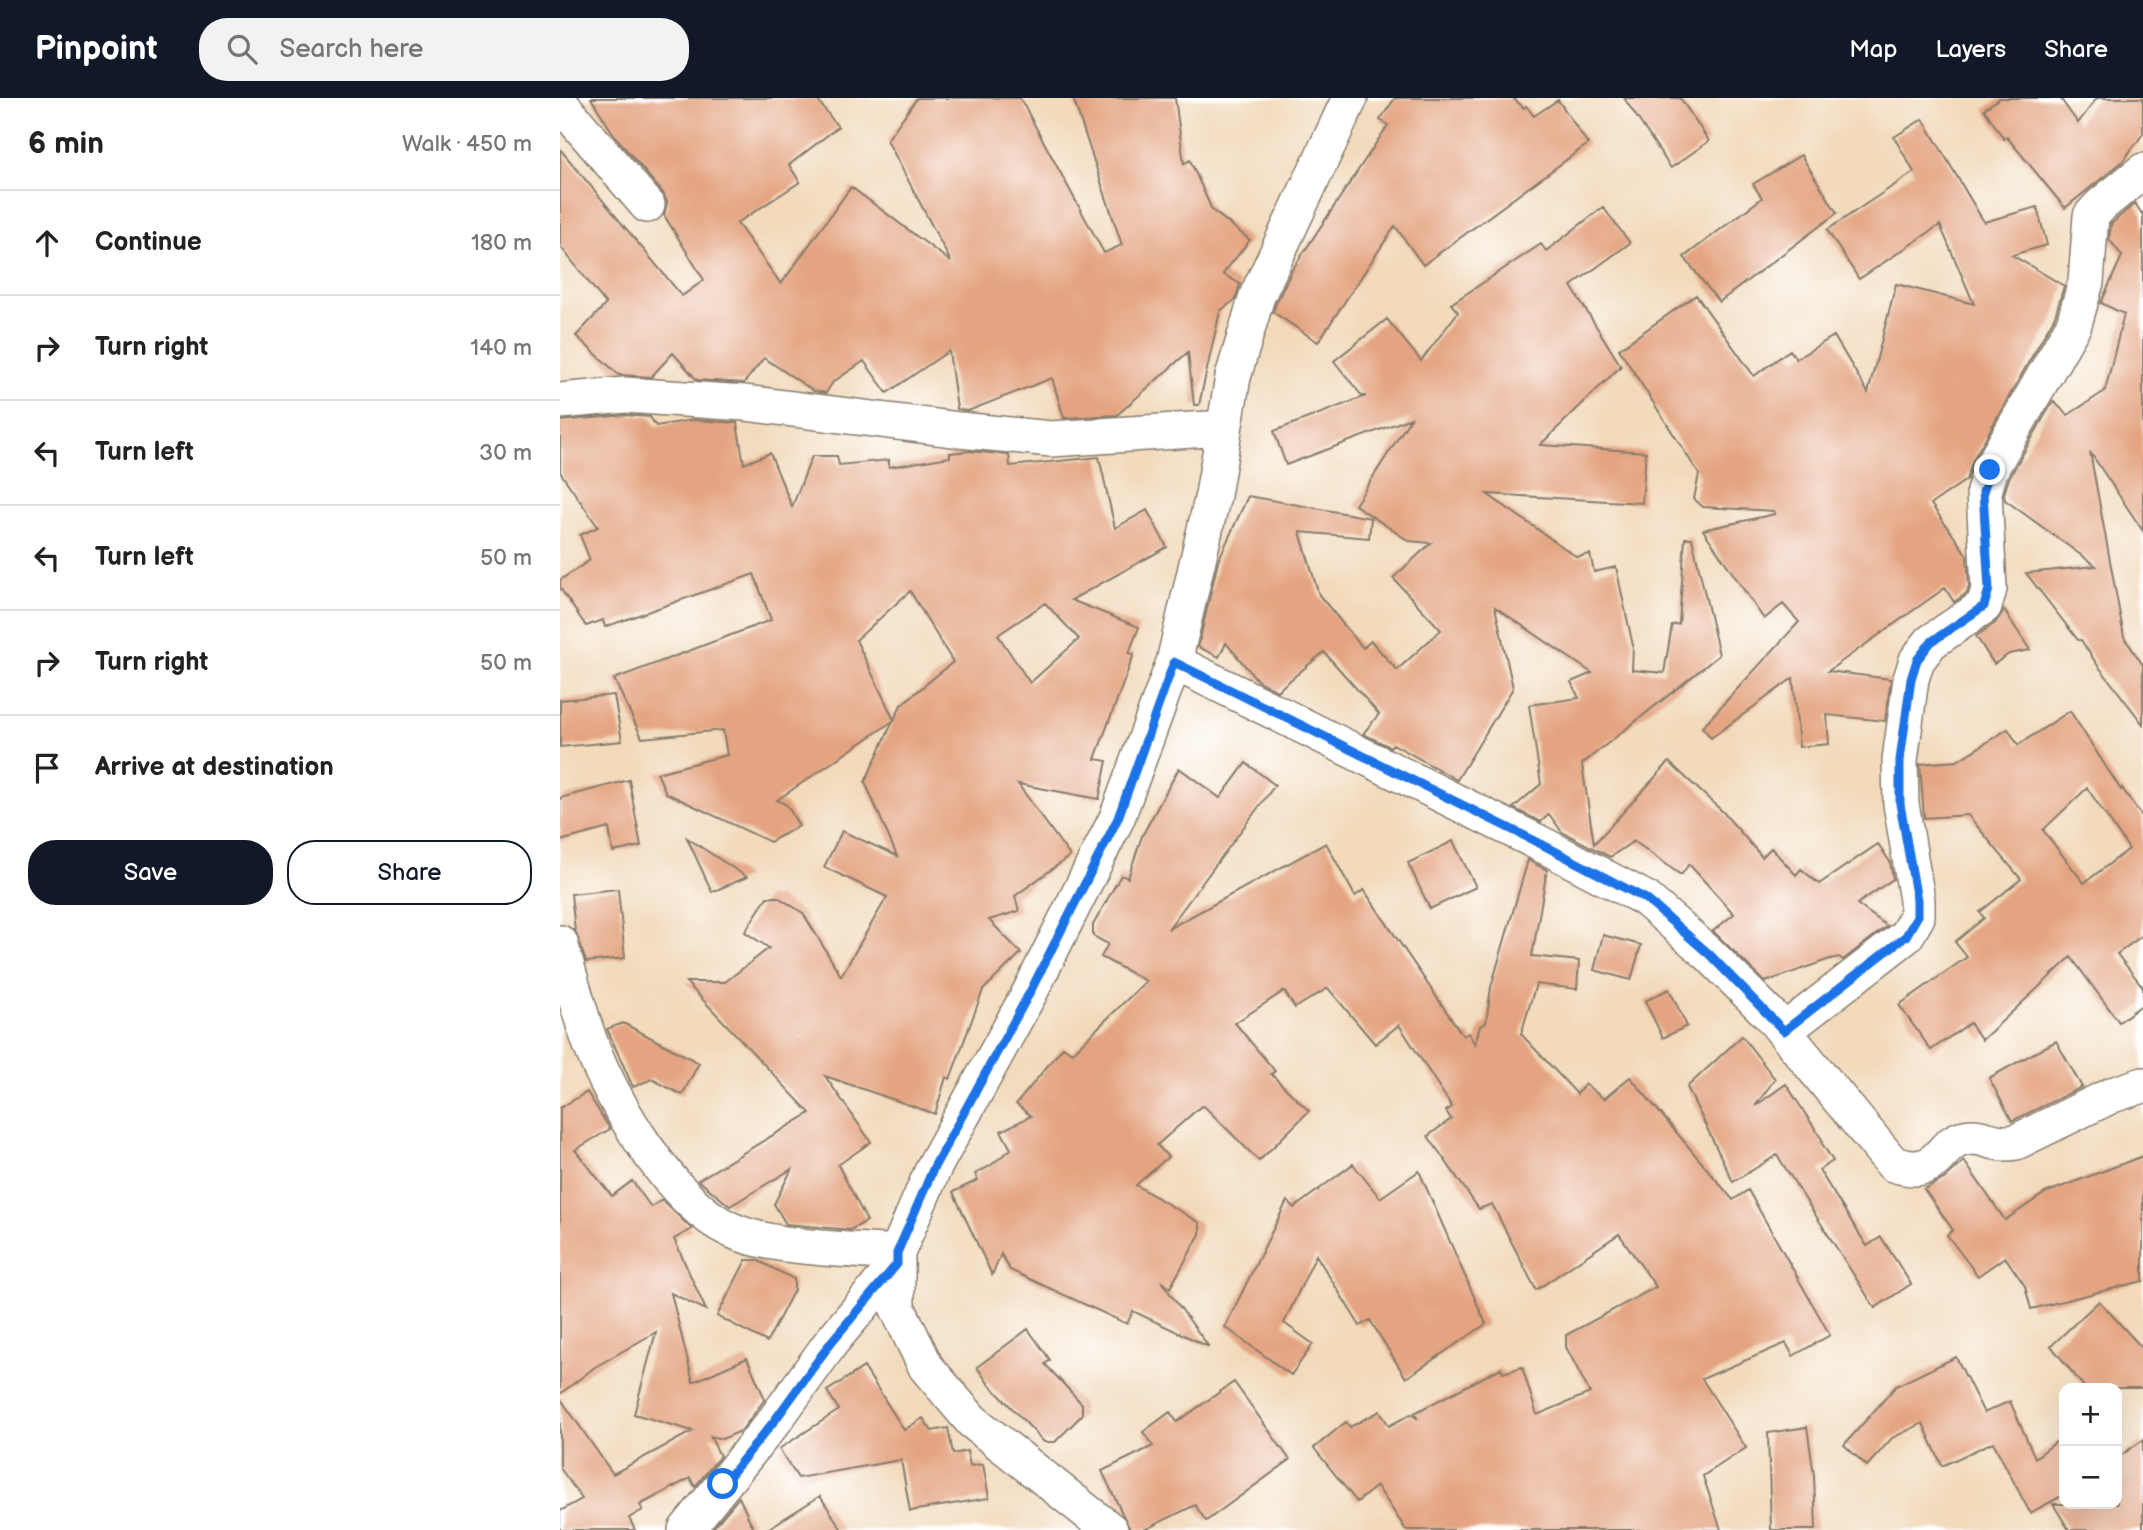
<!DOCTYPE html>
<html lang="en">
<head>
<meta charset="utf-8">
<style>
  body { margin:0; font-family:"Balsamiq Sans",sans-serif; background:#f2f2f2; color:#222 }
  .controls { position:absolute; right:21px; bottom:21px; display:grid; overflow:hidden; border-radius:14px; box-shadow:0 7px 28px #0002 }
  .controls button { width:63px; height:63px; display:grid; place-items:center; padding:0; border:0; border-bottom:2px solid #e0e0e0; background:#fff; color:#222; font:35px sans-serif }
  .stop { position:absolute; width:21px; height:21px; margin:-16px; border:5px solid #1a73e8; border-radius:50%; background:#fff }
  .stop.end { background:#1a73e8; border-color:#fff; box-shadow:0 2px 7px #0008 }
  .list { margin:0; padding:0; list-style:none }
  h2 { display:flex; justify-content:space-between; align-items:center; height:91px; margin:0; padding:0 28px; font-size:30px }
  h2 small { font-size:23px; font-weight:400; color:#767676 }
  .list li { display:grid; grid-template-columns:46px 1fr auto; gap:21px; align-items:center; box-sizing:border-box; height:105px; padding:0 28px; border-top:2px solid #e0e0e0 }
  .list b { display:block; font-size:26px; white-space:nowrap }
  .list em { font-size:23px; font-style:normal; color:#767676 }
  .actions { display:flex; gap:14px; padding:21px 28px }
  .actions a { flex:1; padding:16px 0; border:2px solid #111827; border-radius:28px; text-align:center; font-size:24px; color:#111827 }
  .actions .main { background:#111827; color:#fff }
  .icon { flex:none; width:38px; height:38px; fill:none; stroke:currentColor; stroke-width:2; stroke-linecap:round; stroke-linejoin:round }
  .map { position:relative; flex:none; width:1583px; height:1432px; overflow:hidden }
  header { display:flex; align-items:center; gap:42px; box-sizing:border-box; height:98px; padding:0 35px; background:#111827; color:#fff }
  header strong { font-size:33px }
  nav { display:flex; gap:38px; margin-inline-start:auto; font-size:24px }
  .search { width:490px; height:63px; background:#f2f2f2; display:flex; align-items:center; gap:18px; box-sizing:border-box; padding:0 24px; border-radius:28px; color:#767676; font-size:26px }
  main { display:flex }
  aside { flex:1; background:#fff }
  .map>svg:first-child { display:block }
  .building { fill:#e4a481; fill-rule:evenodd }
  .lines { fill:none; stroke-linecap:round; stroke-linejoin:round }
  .street-casing { stroke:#877b6c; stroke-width:38 }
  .street { stroke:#fff; stroke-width:35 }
  .route { stroke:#1a73e8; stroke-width:9 }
</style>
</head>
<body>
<header>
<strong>Pinpoint</strong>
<div class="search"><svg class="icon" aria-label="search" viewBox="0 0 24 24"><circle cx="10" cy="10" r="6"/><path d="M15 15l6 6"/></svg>Search here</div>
<nav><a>Map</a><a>Layers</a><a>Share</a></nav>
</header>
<main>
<aside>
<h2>6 min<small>Walk · 450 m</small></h2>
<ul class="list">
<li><svg class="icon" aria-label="ahead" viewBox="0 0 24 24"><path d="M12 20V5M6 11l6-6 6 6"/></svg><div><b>Continue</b></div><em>180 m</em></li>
<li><svg class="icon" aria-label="right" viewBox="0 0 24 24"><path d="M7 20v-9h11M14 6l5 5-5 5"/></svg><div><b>Turn right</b></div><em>140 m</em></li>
<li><svg class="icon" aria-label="left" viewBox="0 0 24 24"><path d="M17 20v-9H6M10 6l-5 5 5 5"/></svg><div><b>Turn left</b></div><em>30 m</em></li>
<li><svg class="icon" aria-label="left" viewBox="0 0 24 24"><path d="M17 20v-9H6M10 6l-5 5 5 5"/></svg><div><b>Turn left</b></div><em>50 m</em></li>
<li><svg class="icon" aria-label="right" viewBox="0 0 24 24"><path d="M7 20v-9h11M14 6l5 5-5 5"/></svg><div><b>Turn right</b></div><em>50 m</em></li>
<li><svg class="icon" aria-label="arrive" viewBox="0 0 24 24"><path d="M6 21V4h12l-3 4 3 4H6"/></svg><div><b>Arrive at destination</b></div></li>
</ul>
<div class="actions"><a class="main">Save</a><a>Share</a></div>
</aside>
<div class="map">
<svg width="1583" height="1432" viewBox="0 0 1583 1432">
  <rect width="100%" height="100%" fill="#fff"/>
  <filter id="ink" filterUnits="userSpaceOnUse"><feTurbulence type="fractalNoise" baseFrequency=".0143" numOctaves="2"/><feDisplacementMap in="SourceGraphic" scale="14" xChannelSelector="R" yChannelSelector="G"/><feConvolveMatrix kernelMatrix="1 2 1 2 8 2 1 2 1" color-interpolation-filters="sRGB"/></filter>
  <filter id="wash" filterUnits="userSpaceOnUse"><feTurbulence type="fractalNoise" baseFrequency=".00686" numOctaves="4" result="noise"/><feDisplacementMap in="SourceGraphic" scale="28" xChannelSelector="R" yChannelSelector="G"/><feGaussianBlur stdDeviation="1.57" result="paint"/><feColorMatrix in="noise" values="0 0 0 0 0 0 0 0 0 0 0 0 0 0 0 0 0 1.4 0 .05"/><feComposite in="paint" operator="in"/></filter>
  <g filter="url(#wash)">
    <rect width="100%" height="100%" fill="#f2dabb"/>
    <g id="blocks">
      <!-- building -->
      <path class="building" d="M31 0H256L278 29 229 67 240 84 177 125 221 186 291 89 391 164 327 42 357 0H460L544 155 562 147 513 0H615L624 66 630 62 652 112 690 142 663 176 680 186 675 202 660 213 639 307H634L628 254 557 317 504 320 492 280 408 313 397 311 389 253 327 295 304 263 273 284 266 295 254 293 204 260 184 285 137 282 113 255 91 279 59 277 16 238 46 206 0 148V51L122 198 144 182 104 117 107 104 103 95 54 37Z
        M835 0H953L964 10 966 8 974 18 998 2 1028 46 863 167 835 128 758 244 713 214 716 205 732 172 828 27 820 22Z
        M1064 0H1120L1149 43 1111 70Z
        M1440 0H1500L1518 25 1537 0H1583V36L1562 64 1505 110 1447 39 1444 41 1424 11Z
        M1363 21 1424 124 1477 109 1487 147 1452 157 1504 188 1495 218 1413 362 1406 382 1371 406 1407 457 1409 489 1407 495 1394 504 1385 490 1268 573 1331 581 1325 623 1267 617 1269 646 1239 649 1233 580 1151 640 1142 629 1239 524 1223 506 1204 521 1143 432 1215 416 1214 413 1143 409 1134 401 1139 376 1059 251 1136 197 1194 278 1230 252 1236 261 1274 238 1308 295 1336 186 1414 206 1380 127 1299 181 1267 132 1354 74 1334 39Z
        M1241 57 1277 115 1159 204 1124 159 1202 100 1193 86Z
        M1575 105 1582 116 1583 114V433L1530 354 1564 539 1583 567V626L1536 565 1521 542H1518L1466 475 1536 468 1445 402 1444 396 1449 380 1493 303 1508 317 1545 293 1564 216 1541 205 1562 158 1549 141 1551 126Z
        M1043 109 1070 145 1011 188 1061 268 980 347 1086 354 1082 405 927 396 1017 459 1030 456 1034 474 1056 469 1073 548 1072 572 1104 575 1112 527 1119 526 1125 440H1132L1159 557 1022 666 1034 746 1109 664 1163 714 1202 759 1211 750 1236 777 1241 771 1259 786 1318 746 1330 764 1333 781 1297 806 1327 828 1283 862 1279 859 1270 861 1205 884 1153 833 1174 816 1129 766 1121 777 1074 743 1050 759 1002 734 989 716 981 724 953 710 981 686 969 607 1019 600 1011 584 1032 575 935 509 953 590 897 682 833 646 830 649 803 636 819 616 764 554 717 593 698 583 666 545 659 559 638 549 658 463 688 398 811 420 809 440 740 434 759 497 803 550 811 543 837 572 881 532 833 480 871 445 849 443 795 407 851 320 726 367 714 333 806 298H802L774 263 827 221 861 263 898 214 891 206 981 146 986 153Z
        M65 317 90 319 96 328 133 322 177 325 184 366 210 355 232 409 252 358H277L279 367 329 362V369L390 359V355L410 353 449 357 450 368 539 359 555 430 587 412 607 449 511 502 579 529 569 555 574 556 535 661 547 663 539 701 458 686 510 758 455 798 459 813 429 822 461 855 423 892 390 981 386 979 375 1016 265 978 311 1044 278 1067 307 1123 290 1132 226 1126 214 1106 232 1071 170 1108 138 1082 250 1015 126 884H165L209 850 185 834 207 799H218L243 815 281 878 327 799 264 769 282 733 337 758 305 684 333 623 217 702 227 707 239 728 210 744 106 695 97 675 167 657 163 632 82 640 54 581 211 522 194 476 45 529 43 522 26 528 0 490V482L30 462 20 437 38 429 0 374V323ZM350 493 393 564 341 607 334 622 296 542ZM485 505 519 541 470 585 438 537Z
        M1444 512 1470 552 1449 556 1434 566 1416 538 1435 525Z
        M54 597 62 643 0 649V602Z
        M1510 613 1561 692 1562 690 1583 720V837L1557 856 1583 889V906L1559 924 1511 859 1422 942 1410 925 1371 952 1339 907 1407 859 1395 844 1424 820 1420 814 1461 781 1408 717 1364 720 1360 666 1397 663 1448 631 1458 647ZM1527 690 1569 751 1524 785 1483 732Z
        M686 665 715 687 608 831 766 745 795 798 804 792 903 938 908 935 915 946 920 928 926 925 931 889 968 762 987 772 972 858 1019 863 1017 891 976 886 961 936 1017 996 1025 986 1044 1001 1070 979 1173 1102 1188 1092 1270 1237 1233 1258 1226 1245 1142 1281 1186 1350 1143 1378 1161 1432H846L817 1388 797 1404 754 1350 786 1324 790 1329 820 1313 829 1328 851 1316 858 1321 854 1315 941 1270 943 1275 962 1269 977 1317 1030 1295 1006 1249V1237L1096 1189 1059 1136 976 1192 932 1106 919 1111 868 1038 891 1021 886 1013 892 1009 839 927 815 946 768 890 735 910 724 893 675 925 715 973 711 976 749 1013 699 1063 644 1008 640 1009 597 1047 608 1059 576 1087 640 1125V1136L610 1190 601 1183 649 1249 573 1213 567 1226 450 1172 441 1156 432 1177 393 1094 418 1082 415 1076 430 1068 451 1051 441 1033 471 1018 456 1006 503 949 512 955 586 883 541 859 548 846 533 838V827L561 777 568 780 582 738 619 670 660 700Z
        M69 682 81 748 53 754 49 730 0 743V700Z
        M127 740 187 779 152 794Z
        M893 743 916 789 870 811 848 765Z
        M58 791 65 860 26 864 15 832 11 796Z
        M1043 837 1081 847 1071 882 1034 872Z
        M1109 891 1127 928 1103 940 1085 903Z
        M63 925 139 965 122 997 92 981 73 989 47 931Z
        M1182 938 1215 981 1195 1008 1226 986 1263 1043 1261 1044 1273 1063 1259 1072 1307 1148 1321 1139 1351 1186 1315 1210 1217 1057 1173 1084 1127 989Z
        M1496 943 1522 989 1452 1023 1429 980Z
        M27 994 50 1031 15 1052 52 1098 72 1083 91 1109 102 1102 132 1131 114 1141 146 1212 111 1195 133 1284 187 1260 205 1301 181 1333 162 1341 150 1338 160 1358 135 1389 130 1380 80 1407 83 1412 69 1420 75 1432H0V1413L22 1401 0 1370V1300L53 1376 133 1333 74 1316 96 1234 35 1269 0 1296V1010Z
        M1583 1058V1183L1471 1211 1465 1188 1445 1159 1418 1178 1387 1137 1393 1132 1364 1091 1384 1081 1404 1063 1445 1122 1485 1095Z
        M793 1066 820 1100 859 1073 926 1226 846 1280 810 1222 800 1228 756 1157 724 1225 753 1246 731 1277 665 1229 727 1103 734 1110Z
        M186 1162H197L234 1181V1192L207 1244 157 1218Z
        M1539 1203 1583 1251V1290H1525L1491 1248Z
        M468 1231 490 1262 485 1266 522 1306V1317L495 1344H484L428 1285 417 1269Z
        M1396 1259 1424 1315 1450 1303 1475 1360 1504 1338V1397L1470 1415 1433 1344 1382 1368 1363 1325 1332 1340 1307 1368 1284 1347 1336 1288Z
        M304 1269 344 1332 363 1320 372 1333 388 1330 393 1356 407 1353 410 1368 423 1366 429 1400 350 1413 341 1362 238 1380 219 1351 279 1312 267 1293Z
        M674 1284 730 1362 646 1423 635 1407 584 1432H570L542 1373 593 1348 583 1334 610 1314 617 1324Z
        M1247 1329 1254 1377 1256 1432H1211L1208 1335Z
        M1583 1342V1432H1509L1493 1406H1557V1360Z
        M260 1398 282 1432H206Z
        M179 1399 194 1432H154L153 1430Z"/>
    </g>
  </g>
  <g filter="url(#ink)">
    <use href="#blocks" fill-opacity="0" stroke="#877b6c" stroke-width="2"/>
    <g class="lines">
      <!-- street casing -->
      <g class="street-casing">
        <path id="street" d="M0 5 87 107
          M0 303 65 297 185 305 400 332 491 341 664 330
          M614 564 987 749 1086 801 1149 856 1211 918 1333 1066C1385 1083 1375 1040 1412 1039 1429 1039 1433 1048 1456 1044L1552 997 1583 987
          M0 845C10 879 19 914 31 947 53 1006 112 1104 169 1131 209 1151 291 1151 337 1155
          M1224 933 1346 838 1357 819V802L1341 706 1340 662 1351 581 1357 562 1371 544 1424 508 1429 491 1424 394 1430 372 1514 226 1526 184 1531 118 1541 107 1583 73
          M126 1432 215 1322 272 1243 337 1166
          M550 1432 412 1323 366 1269 337 1209V1155L374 1069 470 894 557 720 614 564 653 397 673 279 697 198 790 0"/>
      </g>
      <!-- street -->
      <use href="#street" class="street"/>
    </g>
  </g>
  <g class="lines" filter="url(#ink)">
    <!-- route -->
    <path class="route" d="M163 1386 215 1322 272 1243 337 1166V1155L374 1069 470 894 558 720 614 564 987 749 1086 801 1149 856 1224 933 1346 838 1357 819V802L1340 706V662L1351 581 1357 562 1371 544 1424 508 1429 491 1423 394 1430 372"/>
  </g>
</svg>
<div class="controls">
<button>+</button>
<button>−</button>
</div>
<div class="stop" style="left:163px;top:1386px"></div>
<div class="stop end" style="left:1430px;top:372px"></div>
</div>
</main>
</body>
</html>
